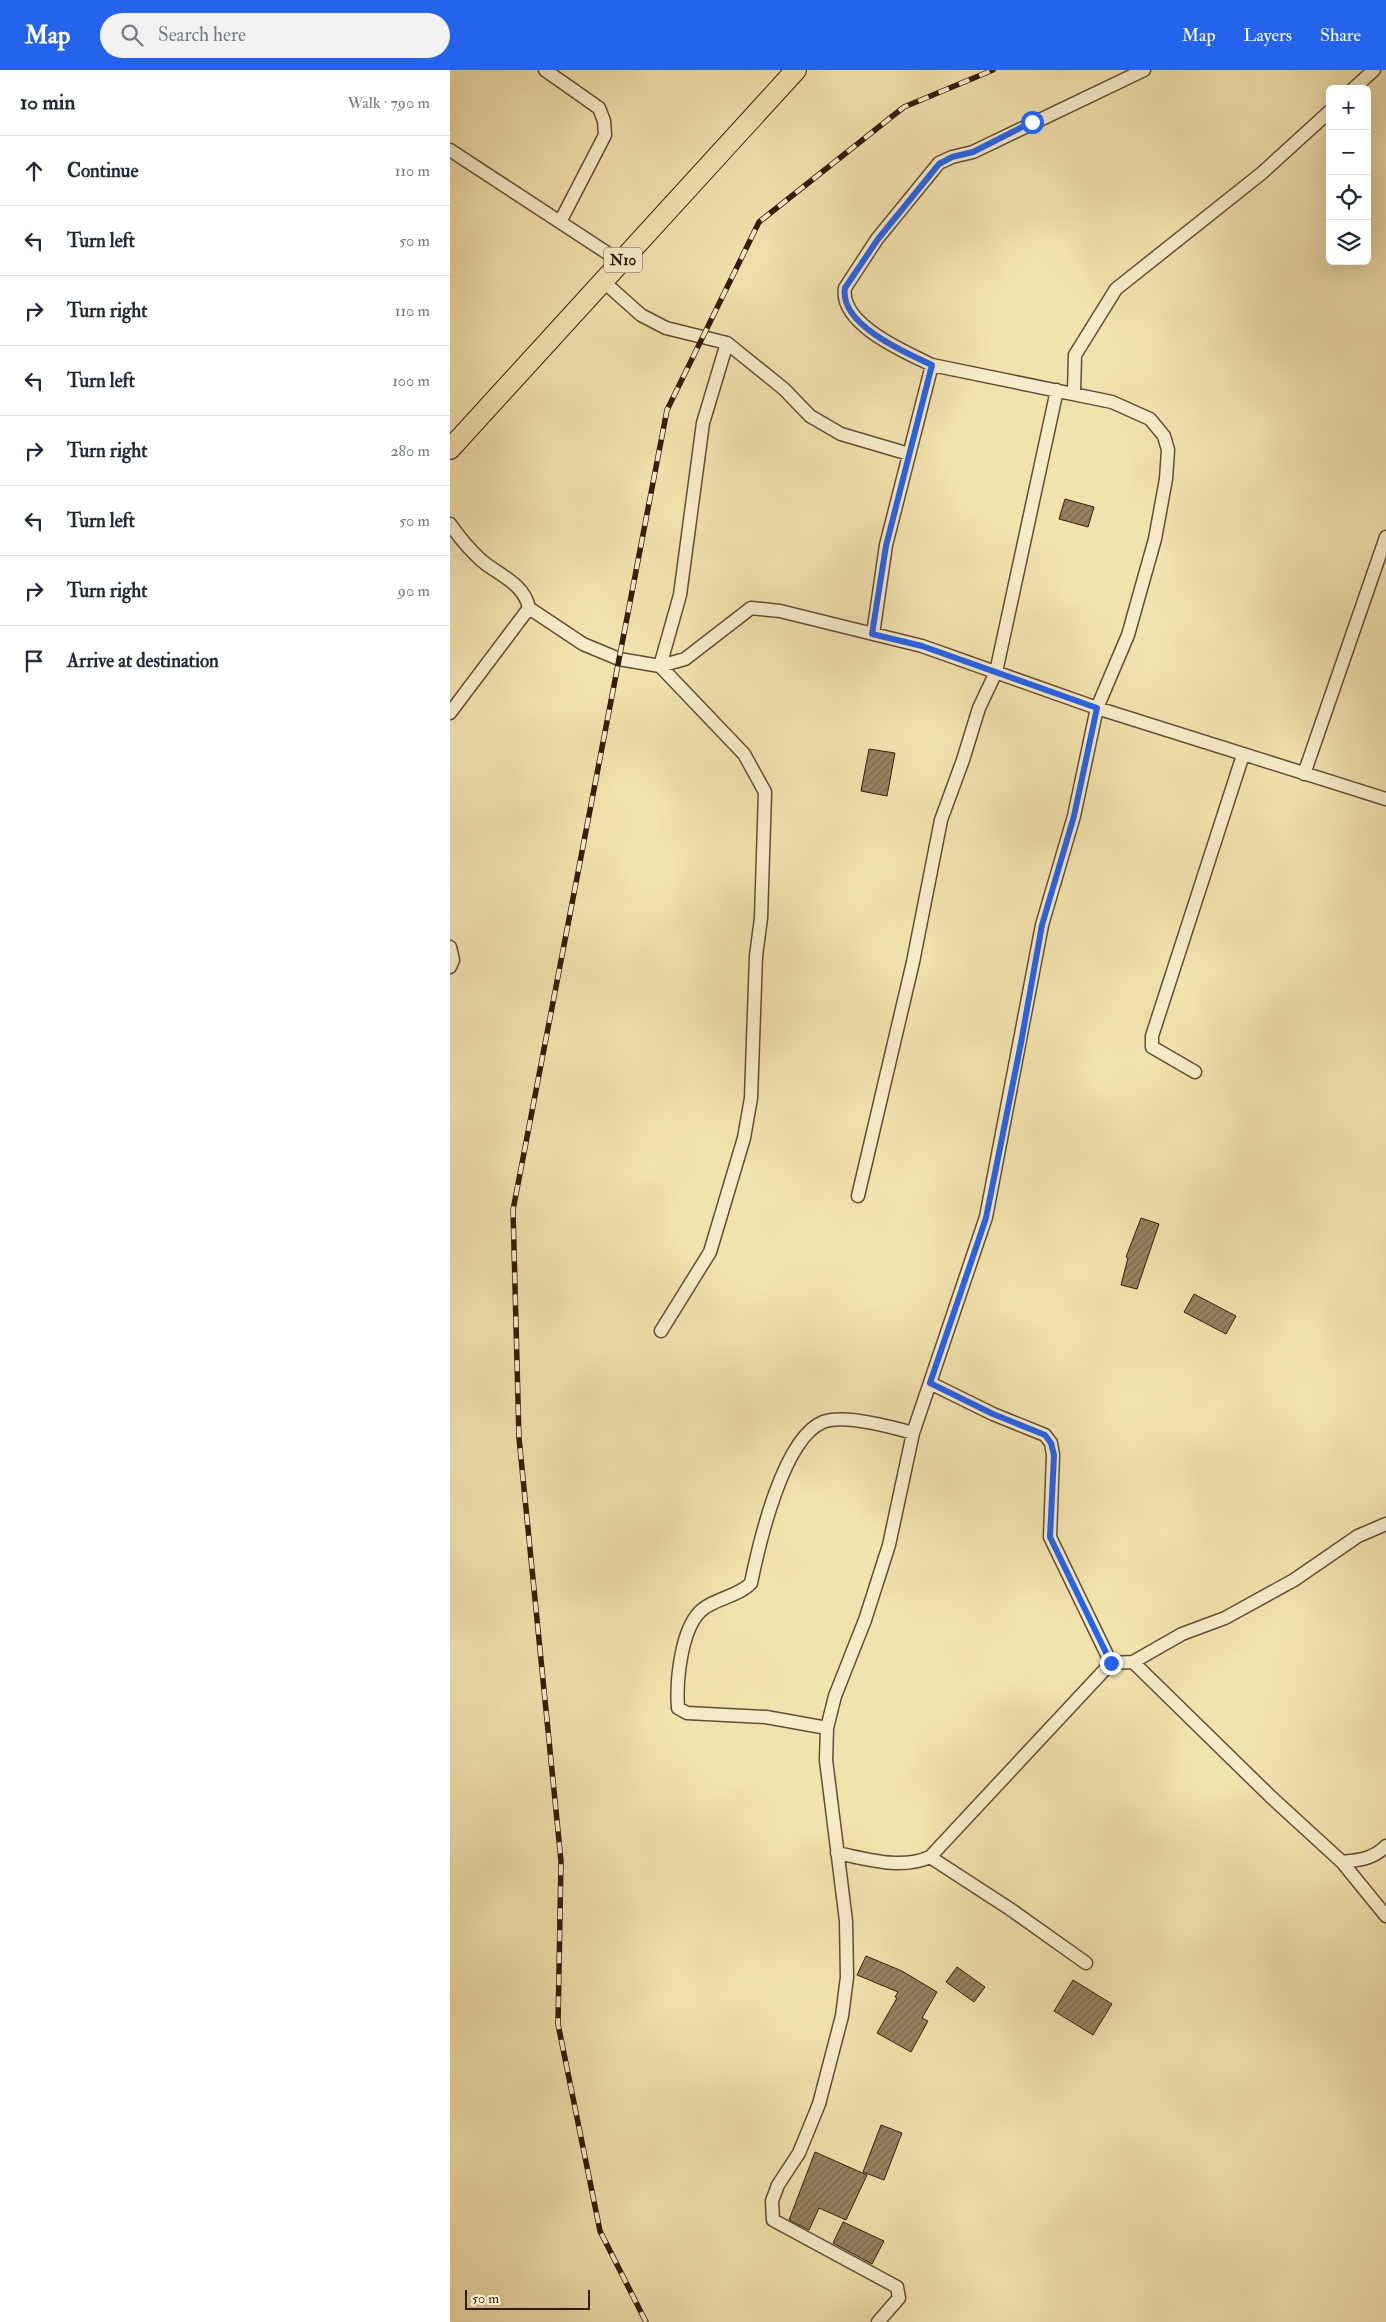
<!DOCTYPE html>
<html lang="en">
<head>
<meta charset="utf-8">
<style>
  body { margin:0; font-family:"IM FELL Double Pica",serif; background:#f2f2f3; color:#1f2937 }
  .controls { position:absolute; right:15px; top:15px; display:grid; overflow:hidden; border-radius:8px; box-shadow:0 5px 20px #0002 }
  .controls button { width:45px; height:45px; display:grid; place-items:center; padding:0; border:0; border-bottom:1px solid #e0e1e3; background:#fff; color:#1f2937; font:25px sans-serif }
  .scale { position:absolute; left:15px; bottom:12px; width:125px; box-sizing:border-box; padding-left:5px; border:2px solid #351b0c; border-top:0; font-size:14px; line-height:18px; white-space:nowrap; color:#351b0c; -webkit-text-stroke:4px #f7ecca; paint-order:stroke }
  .stop { position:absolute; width:15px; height:15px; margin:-11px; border:4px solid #2563eb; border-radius:50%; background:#fff }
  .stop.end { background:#2563eb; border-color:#fff; box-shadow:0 1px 5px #0008 }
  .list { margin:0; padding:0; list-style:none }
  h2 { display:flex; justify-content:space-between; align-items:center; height:65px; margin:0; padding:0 20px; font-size:21px }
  h2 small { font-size:16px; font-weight:400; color:#747a83 }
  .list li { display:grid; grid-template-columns:32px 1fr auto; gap:15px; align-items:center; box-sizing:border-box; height:70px; padding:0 20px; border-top:1px solid #e0e1e3 }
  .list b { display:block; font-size:19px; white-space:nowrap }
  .list em { font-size:16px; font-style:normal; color:#747a83 }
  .icon { flex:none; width:28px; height:28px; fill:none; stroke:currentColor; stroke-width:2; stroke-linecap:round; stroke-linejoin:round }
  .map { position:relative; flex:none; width:936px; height:2252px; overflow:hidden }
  header { display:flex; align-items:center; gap:30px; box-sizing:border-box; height:70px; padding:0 25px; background:#2563eb; color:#fff }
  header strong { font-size:24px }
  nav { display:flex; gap:28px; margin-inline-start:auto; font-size:18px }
  .search { width:350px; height:45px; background:#f2f2f3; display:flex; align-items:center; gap:12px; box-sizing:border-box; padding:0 18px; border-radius:28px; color:#747a83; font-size:19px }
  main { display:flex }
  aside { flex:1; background:#fff }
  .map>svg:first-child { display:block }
  .building { fill:url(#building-hatch); stroke:#351b0c }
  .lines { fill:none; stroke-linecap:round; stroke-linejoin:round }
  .minor-casing { stroke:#644d34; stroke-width:15 }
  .primary-casing { stroke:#351b0c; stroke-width:22 }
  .minor { stroke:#f7ecca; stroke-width:12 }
  .primary { stroke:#f2e2ae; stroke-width:20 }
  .rail-casing { stroke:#351b0c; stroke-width:5.5 }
  .rail { stroke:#f7ecca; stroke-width:4; stroke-dasharray:11; stroke-linecap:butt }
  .route { stroke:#2563eb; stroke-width:6 }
  .labels { text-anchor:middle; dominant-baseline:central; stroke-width:4; stroke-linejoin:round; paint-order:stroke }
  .shield { fill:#f7ecca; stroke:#6f5a45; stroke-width:1 }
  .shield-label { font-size:15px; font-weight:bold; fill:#351b0c }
</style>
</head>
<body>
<header>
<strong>Map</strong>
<div class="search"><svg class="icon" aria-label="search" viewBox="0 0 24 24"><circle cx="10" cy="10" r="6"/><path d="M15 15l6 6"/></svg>Search here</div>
<nav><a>Map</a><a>Layers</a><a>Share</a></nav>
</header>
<main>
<aside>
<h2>10 min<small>Walk · 790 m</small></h2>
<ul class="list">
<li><svg class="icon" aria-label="ahead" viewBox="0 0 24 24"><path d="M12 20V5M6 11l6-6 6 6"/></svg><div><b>Continue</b></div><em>110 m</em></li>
<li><svg class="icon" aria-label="left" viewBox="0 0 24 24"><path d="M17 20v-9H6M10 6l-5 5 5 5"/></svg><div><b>Turn left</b></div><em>50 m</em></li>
<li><svg class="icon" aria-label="right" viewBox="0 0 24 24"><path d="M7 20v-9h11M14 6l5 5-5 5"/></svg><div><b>Turn right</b></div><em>110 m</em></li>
<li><svg class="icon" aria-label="left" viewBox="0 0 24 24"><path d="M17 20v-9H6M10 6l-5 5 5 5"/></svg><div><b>Turn left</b></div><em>100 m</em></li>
<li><svg class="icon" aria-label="right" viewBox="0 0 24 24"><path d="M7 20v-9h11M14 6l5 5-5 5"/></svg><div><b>Turn right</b></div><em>280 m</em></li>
<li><svg class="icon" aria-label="left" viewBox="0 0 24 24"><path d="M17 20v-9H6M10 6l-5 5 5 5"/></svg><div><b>Turn left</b></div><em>50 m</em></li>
<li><svg class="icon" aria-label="right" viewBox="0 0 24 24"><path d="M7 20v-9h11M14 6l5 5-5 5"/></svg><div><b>Turn right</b></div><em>90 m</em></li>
<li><svg class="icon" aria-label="arrive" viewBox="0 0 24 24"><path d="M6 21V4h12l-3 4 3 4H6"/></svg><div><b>Arrive at destination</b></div></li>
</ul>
</aside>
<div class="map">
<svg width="936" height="2252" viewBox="0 0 936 2252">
  <defs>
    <pattern id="building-hatch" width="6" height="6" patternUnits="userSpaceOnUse" patternTransform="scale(1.25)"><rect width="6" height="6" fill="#978260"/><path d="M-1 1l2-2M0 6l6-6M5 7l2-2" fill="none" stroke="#7c6a4e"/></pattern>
  </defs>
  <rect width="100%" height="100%" fill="#f2e2ae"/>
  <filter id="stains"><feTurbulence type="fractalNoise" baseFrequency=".004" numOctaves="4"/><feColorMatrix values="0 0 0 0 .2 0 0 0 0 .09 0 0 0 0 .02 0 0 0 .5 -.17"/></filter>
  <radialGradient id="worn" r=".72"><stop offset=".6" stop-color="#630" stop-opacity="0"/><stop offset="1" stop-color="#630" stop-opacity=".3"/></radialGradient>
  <!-- building -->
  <path class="building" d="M615 429 644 437 638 457 609 449Z
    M419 679 445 683 437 726 411 721Z
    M691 1148 709 1154 687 1219 671 1215 678 1188 676 1187Z
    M744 1224 786 1246 776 1264 734 1242Z
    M416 1886 452 1901 487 1922 472 1948 478 1951 461 1982 427 1963 447 1928 445 1927 448 1922 407 1905Z
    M507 1897 535 1917 524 1932 496 1912Z
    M623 1910 662 1934 643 1965 604 1941Z
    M431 2055 452 2063 434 2110 413 2102Z
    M365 2082 417 2105 396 2150 369 2138 359 2160 339 2150Z
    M393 2152 434 2171 422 2194 383 2173Z"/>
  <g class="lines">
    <!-- minor casing -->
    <g class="minor-casing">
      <path id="minor" d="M95 0 149 38 154 51 155 65 110 152
        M903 19 924 0
        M0 80 171 192
        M154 212 191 245 216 258 277 273 253 353 230 525 210 596 294 684 315 722 311 848 306 886 301 1028 294 1068 260 1182 211 1261
        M277 273 334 319 360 346 391 364 459 384
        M624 322 625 285 666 219 812 103 880 41
        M0 454C9 467 19 479 31 490 48 505 74 513 79 538L0 643
        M79 538 133 574 169 589 210 596 235 589 301 538 330 541 472 576 647 638 936 729
        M423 564 436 475 482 295
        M854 704 936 467
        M0 877 3 890 0 897
        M745 1002 702 977V966L793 685
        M408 1126 463 892 491 750 513 690 529 638 546 602 607 320
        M480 1313 543 1344 595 1365 601 1373 603 1385 600 1467 661 1593 683 1592 732 1564 775 1548 844 1510 908 1466 936 1454
        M683 1592 821 1727 892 1792 936 1846
        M377 1658 316 1647 237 1643 228 1638C226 1611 231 1556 253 1539 267 1528 289 1526 301 1513 309 1474 333 1368 373 1352 393 1344 442 1357 463 1363
        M387 1783C417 1789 451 1800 480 1787L661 1593
        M480 1787 560 1839 636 1893
        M892 1792C910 1790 923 1789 936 1776
        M428 2252 449 2228 447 2217 323 2150 322 2131 328 2115 349 2083 369 2034 392 1946 397 1907 396 1851 376 1690 377 1658 385 1626 415 1550 439 1475 463 1363 536 1147 592 855 624 746 647 638 678 565 705 469 716 409 718 380 714 366 700 349 662 332 482 295C455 282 389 254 395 218L427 169 489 93 502 87 523 82 694 0"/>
    </g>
    <!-- primary casing -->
    <g class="primary-casing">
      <path id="primary" d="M0 379 346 0"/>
    </g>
    <!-- minor -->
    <use href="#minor" class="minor"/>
    <!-- primary -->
    <use href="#primary" class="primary"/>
    <!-- rail casing -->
    <g class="rail-casing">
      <path id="rail" d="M196 2252 150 2161 108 1954 111 1791 69 1368 63 1140 217 340 309 152 454 37 543 0"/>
    </g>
    <!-- rail -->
    <use href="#rail" class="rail"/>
  </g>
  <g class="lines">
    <!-- route -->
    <path class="route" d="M582 52 523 82 502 87 489 94 428 169 395 218C389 254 454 282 482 295L436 476 422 564 472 576 647 638 624 746 592 855 571 973 536 1148 480 1313 543 1344 595 1365 601 1373 604 1385 600 1467 661 1593"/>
  </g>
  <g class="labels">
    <!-- shield labels -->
    <rect class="shield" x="154" y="177.5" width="38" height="25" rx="4"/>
    <g class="shield-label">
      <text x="173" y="190">N10</text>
    </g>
  </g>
  <rect width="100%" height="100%" filter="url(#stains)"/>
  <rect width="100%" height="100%" fill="url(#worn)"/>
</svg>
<div class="controls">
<button>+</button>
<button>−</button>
<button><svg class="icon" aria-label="locate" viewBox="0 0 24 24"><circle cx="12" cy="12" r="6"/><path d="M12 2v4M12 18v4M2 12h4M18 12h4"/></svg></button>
<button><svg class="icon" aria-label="layers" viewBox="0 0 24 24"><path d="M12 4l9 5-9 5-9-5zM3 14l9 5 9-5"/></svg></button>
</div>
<div class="scale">50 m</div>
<div class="stop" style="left:582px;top:52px"></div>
<div class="stop end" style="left:661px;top:1593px"></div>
</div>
</main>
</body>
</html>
